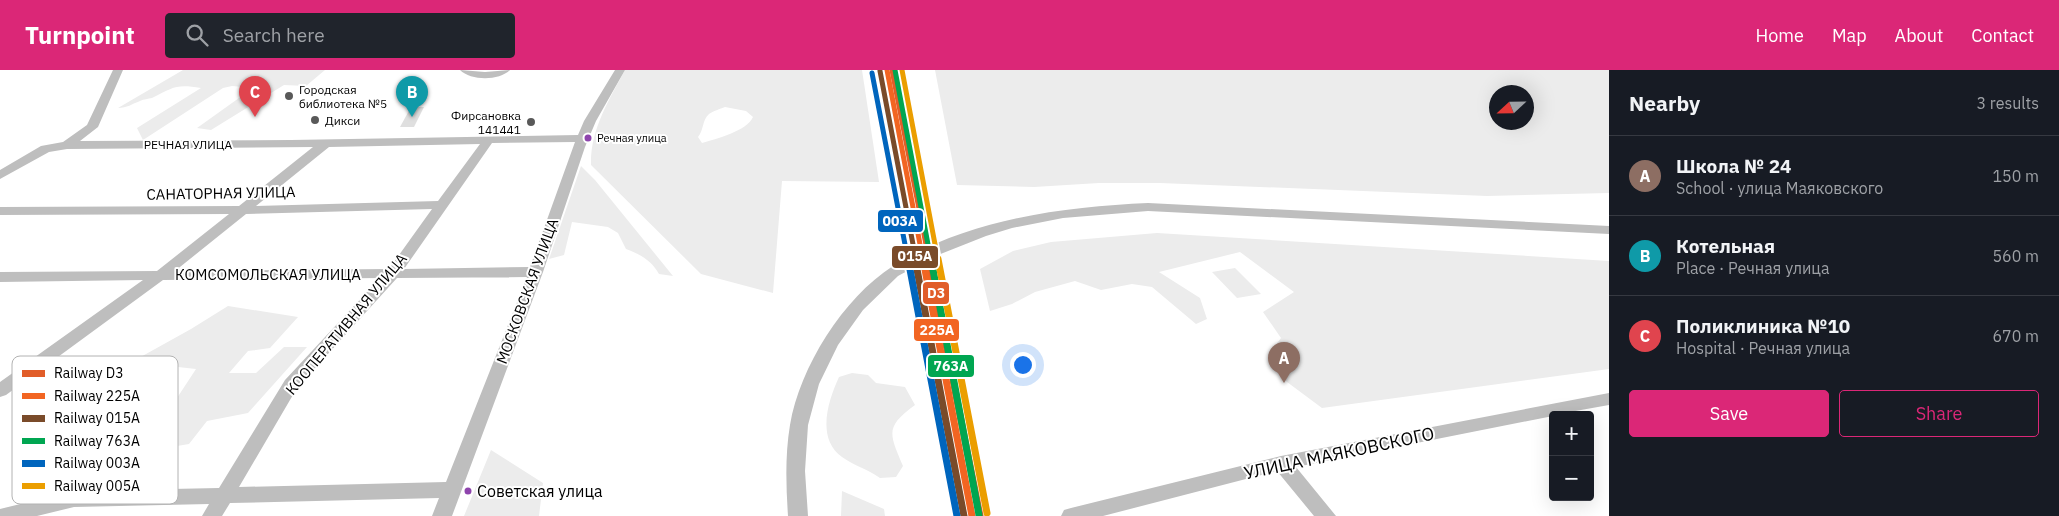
<!DOCTYPE html>
<html lang="en">
<head>
<meta charset="utf-8">
<style>
  body { margin:0; font-family:"IBM Plex Sans",sans-serif; background:#20242c; color:#f1f3f6 }
  .controls { position:absolute; right:15px; bottom:15px; display:grid; overflow:hidden; border-radius:5px; box-shadow:0 5px 20px #0002 }
  .controls button { width:45px; height:45px; display:grid; place-items:center; padding:0; border:0; border-bottom:1px solid #363941; background:#171b24; color:#f1f3f6; font:25px sans-serif }
  .compass { position:absolute; left:1489px; top:15px; width:45px; height:45px; border-radius:50%; background:#171b24; box-shadow:0 5px 20px #0002; rotate:248deg }
  .you { position:absolute; left:1022px; top:294px; width:18px; height:18px; margin:-12px; border:4px solid #fff; border-radius:50%; background:#1a73e8; box-shadow:0 0 0 8px #1a73e833 }
  .badge { display:grid; place-items:center; width:32px; height:32px; border-radius:50%; background:#db2777; color:#fff; font-size:16px; font-weight:700 }
  .pin { position:absolute; translate:-50% -41px; filter:drop-shadow(0 1px 2px #0008) }
  .pin::after { content:''; position:absolute; top:26px; width:18px; height:15px; background:inherit; clip-path:polygon(0 0,100% 0,50% 100%) }
  .list { margin:0; padding:0; list-style:none }
  h2 { display:flex; justify-content:space-between; align-items:center; height:65px; margin:0; padding:0 20px; font-size:21px }
  h2 small { font-size:16px; font-weight:400; color:#9ea1a6 }
  .list li { display:grid; grid-template-columns:32px 1fr auto; gap:15px; align-items:center; box-sizing:border-box; height:80px; padding:0 20px; border-top:1px solid #363941 }
  .list b { display:block; font-size:19px; white-space:nowrap }
  .list p { margin:0; font-size:16px; white-space:nowrap; color:#9ea1a6 }
  .list em { font-size:16px; font-style:normal; color:#9ea1a6 }
  .actions { display:flex; gap:10px; padding:15px 20px }
  .actions a { flex:1; padding:11px 0; border:1px solid #db2777; border-radius:5px; text-align:center; font-size:18px; color:#db2777 }
  .actions .main { background:#db2777; color:#fff }
  .icon { flex:none; width:28px; height:28px; fill:none; stroke:currentColor; stroke-width:2; stroke-linecap:round; stroke-linejoin:round }
  .map { position:relative; flex:none; width:1609px; height:446px; overflow:hidden }
  header { display:flex; align-items:center; gap:30px; box-sizing:border-box; height:70px; padding:0 25px; background:#db2777; color:#fff }
  header strong { font-size:24px }
  nav { display:flex; gap:28px; margin-inline-start:auto; font-size:18px }
  .search { width:350px; height:45px; background:#20242c; display:flex; align-items:center; gap:12px; box-sizing:border-box; padding:0 18px; border-radius:5px; color:#9ea1a6; font-size:19px }
  main { display:flex }
  aside { flex:1; background:#171b24 }
  .map>svg:first-child { display:block }
  .green { fill:#ececec; fill-rule:evenodd }
  .building { fill:#dfdfdf }
  .lines { fill:none; stroke-linecap:round; stroke-linejoin:round }
  .minor { fill:#bebebe; fill-rule:evenodd }
  .rail-1-far1-casing { stroke:#fff; stroke-width:8 }
  .rail-1-casing { stroke:#fff; stroke-width:11 }
  .rail-2-far1-casing { stroke:#fff; stroke-width:8 }
  .rail-2-casing { stroke:#fff; stroke-width:11 }
  .rail-3-far1-casing { stroke:#fff; stroke-width:8 }
  .rail-3-casing { stroke:#fff; stroke-width:11 }
  .rail-4-far1-casing { stroke:#fff; stroke-width:8 }
  .rail-4-casing { stroke:#fff; stroke-width:11 }
  .rail-5-far1-casing { stroke:#fff; stroke-width:8 }
  .rail-5-casing { stroke:#fff; stroke-width:11 }
  .rail-6-far1-casing { stroke:#fff; stroke-width:8 }
  .rail-6-casing { stroke:#fff; stroke-width:11 }
  .rail-1-far1 { stroke:#e15d29; stroke-width:5 }
  .rail-1 { stroke:#e15d29; stroke-width:7 }
  .rail-2-far1 { stroke:#f26522; stroke-width:5 }
  .rail-2 { stroke:#f26522; stroke-width:7 }
  .rail-3-far1 { stroke:#7a4b2a; stroke-width:5 }
  .rail-3 { stroke:#7a4b2a; stroke-width:7 }
  .rail-4-far1 { stroke:#00a651; stroke-width:5 }
  .rail-4 { stroke:#00a651; stroke-width:7 }
  .rail-5-far1 { stroke:#0065bd; stroke-width:5 }
  .rail-5 { stroke:#0065bd; stroke-width:7 }
  .rail-6-far1 { stroke:#eb9e00; stroke-width:5 }
  .rail-6 { stroke:#eb9e00; stroke-width:7 }
  .poi-dot { fill:#595959; stroke:#fff; stroke-width:2 }
  .bus-dot { fill:#8e44ad; stroke:#fff; stroke-width:2 }
  .labels { text-anchor:middle; dominant-baseline:central; stroke-width:4; stroke-linejoin:round; paint-order:stroke }
  .far-bus-label { font-size:11px; fill:#000; stroke:#fff; text-anchor:start }
  .far-poi-label { font-size:12px; fill:#000; stroke:#fff; text-anchor:start }
  .far-street-label { font-size:12px; fill:#000; stroke:#fff }
  .street-label { font-size:15px; fill:#000; stroke:#fff }
  .near-bus-label { font-size:16px; fill:#000; stroke:#fff; text-anchor:start }
  .near-street-label { font-size:18px; fill:#000; stroke:#fff }
  .key { fill:#fff; stroke:#b2b2b2; stroke-width:1 }
  .key-label { font-size:14px; fill:#000 }
  .line-badge { stroke:#fff; stroke-width:2 }
  .badge-label { font-size:14px; text-anchor:middle; font-weight:bold; fill:#fff }
</style>
</head>
<body>
<header>
<strong>Turnpoint</strong>
<div class="search"><svg class="icon" aria-label="search" viewBox="0 0 24 24"><circle cx="10" cy="10" r="6"/><path d="M15 15l6 6"/></svg>Search here</div>
<nav><a>Home</a><a>Map</a><a>About</a><a>Contact</a></nav>
</header>
<main>
<div class="map">
<svg width="1609" height="446" viewBox="0 0 1609 446">
  <rect width="100%" height="100%" fill="#fff"/>
  <!-- green -->
  <path class="green" d="M183 0H325L306 16 284 15 211 60 197 58 253 18 232 16 223 18 143 70 137 58 201 18C176 14 174 17 152 28 148 29 144 29 140 31 132 34 127 38 118 38Z
    M625 0H862L879 112 782 111 773 223 701 204 591 95C590 60 609 30 625 0ZM725 37 746 41 753 47C747 61 716 69 702 73L698 67C704 60 702 50 709 44 713 41 720 39 725 37Z
    M935 0H1609V123L1487 126 1160 113H1099L1034 117 957 115ZM1496 22H1526V52H1496Z
    M581 96 595 110 673 206 659 204C652 191 640 184 626 179L618 163 608 157 572 152 564 185 549 189Z
    M1157 163 1609 191V299L1322 338 1287 312 1268 285 1281 268 1263 242 1294 222 1240 182 1159 202 1200 228 1207 249 1196 254 1152 217 1132 214 1101 220 1075 211 1035 222 1012 234 990 241 980 199 1013 181 1051 172Z
    M1235 198 1261 224 1237 228 1212 202Z
    M228 236 298 247 270 278 248 281 229 303H256L284 277H307L248 343 207 351 189 374 177 376 157 401 97 408 80 419 18 434 43 403 86 390 117 393 147 380 155 343 177 328 196 299 169 296 133 304 137 289 191 259Z
    M852 303 868 305 876 313 905 317 915 335C885 357 889 363 903 396L896 407 880 408C868 399 854 396 842 387 816 368 828 331 839 307Z
    M491 380 543 413 539 446H464Z
    M842 421 884 439 885 446H841Z"/>
  <!-- building -->
  <path class="building" d="M411 37H424L414 57H400Z"/>
  <g class="lines">
    <!-- minor -->
    <path class="minor" d="M113 0H123L98 57 80 71 291 70 578 65 584 51 615 0H625L596 51 585 77 543 202 452 446H432L439 428 230 433 222 446H202L209 434 74 437 37 446H0V439L4 438 74 421 219 418 285 310 380 208 163 210 6 325 0 327V312L143 210 0 212V202L157 201 229 144 0 145V137L239 136 313 77 67 79 49 82 0 109V100L41 76 63 72 87 55ZM575 72 530 197 404 199 492 73ZM480 74 438 131 256 136 329 77ZM432 139 389 199 175 201 246 144ZM527 207 446 412 239 417 297 318 397 208Z
      M460 0 485 2 510 0C499 11 471 11 460 0Z
      M1148 133 1609 156V164L1148 141 1063 148 1012 158 986 166 933 187 898 206 863 240 838 275 819 314 808 355 805 401 808 446H788C786 416 785 385 790 355 800 297 843 228 893 196 968 149 1062 137 1148 133Z
      M1609 323V335L1553 345V346L1296 397 1336 446H1314L1277 401 1103 446H1061L1064 440 1071 438 1281 386Z"/>
    <!-- rail-1-far1 casing -->
    <g class="rail-1-far1-casing">
      <path id="rail-1-far1" d="M892 0 929 190"/>
    </g>
    <!-- rail-1 casing -->
    <g class="rail-1-casing">
      <path id="rail-1" d="M929 189 980 446"/>
    </g>
    <!-- rail-2-far1 casing -->
    <g class="rail-2-far1-casing">
      <path id="rail-2-far1" d="M887 0 923 190"/>
    </g>
    <!-- rail-2 casing -->
    <g class="rail-2-casing">
      <path id="rail-2" d="M923 189 972 446"/>
    </g>
    <!-- rail-3-far1 casing -->
    <g class="rail-3-far1-casing">
      <path id="rail-3-far1" d="M880 1 916 190"/>
    </g>
    <!-- rail-3 casing -->
    <g class="rail-3-casing">
      <path id="rail-3" d="M915 189 964 446"/>
    </g>
    <!-- rail-4-far1 casing -->
    <g class="rail-4-far1-casing">
      <path id="rail-4-far1" d="M895 0 931 190"/>
    </g>
    <!-- rail-4 casing -->
    <g class="rail-4-casing">
      <path id="rail-4" d="M931 189 979 445"/>
    </g>
    <!-- rail-5-far1 casing -->
    <g class="rail-5-far1-casing">
      <path id="rail-5-far1" d="M872 3 908 190"/>
    </g>
    <!-- rail-5 casing -->
    <g class="rail-5-casing">
      <path id="rail-5" d="M908 189 957 446"/>
    </g>
    <!-- rail-6-far1 casing -->
    <g class="rail-6-far1-casing">
      <path id="rail-6-far1" d="M902 0 938 190"/>
    </g>
    <!-- rail-6 casing -->
    <g class="rail-6-casing">
      <path id="rail-6" d="M938 189 987 443"/>
    </g>
    <!-- rail-1-far1 -->
    <use href="#rail-1-far1" class="rail-1-far1"/>
    <!-- rail-1 -->
    <use href="#rail-1" class="rail-1"/>
    <!-- rail-2-far1 -->
    <use href="#rail-2-far1" class="rail-2-far1"/>
    <!-- rail-2 -->
    <use href="#rail-2" class="rail-2"/>
    <!-- rail-3-far1 -->
    <use href="#rail-3-far1" class="rail-3-far1"/>
    <!-- rail-3 -->
    <use href="#rail-3" class="rail-3"/>
    <!-- rail-4-far1 -->
    <use href="#rail-4-far1" class="rail-4-far1"/>
    <!-- rail-4 -->
    <use href="#rail-4" class="rail-4"/>
    <!-- rail-5-far1 -->
    <use href="#rail-5-far1" class="rail-5-far1"/>
    <!-- rail-5 -->
    <use href="#rail-5" class="rail-5"/>
    <!-- rail-6-far1 -->
    <use href="#rail-6-far1" class="rail-6-far1"/>
    <!-- rail-6 -->
    <use href="#rail-6" class="rail-6"/>
  </g>
  <!-- markers -->
  <g class="poi-dot">
    <circle cx="289" cy="26" r="5"/>
    <circle cx="315" cy="50" r="5"/>
    <circle cx="531" cy="52" r="5"/>
  </g>
  <g class="bus-dot">
    <circle cx="588" cy="68" r="4.5"/>
    <circle cx="468" cy="421" r="4.5"/>
  </g>
  <g class="labels">
    <!-- far-bus labels -->
    <g class="far-bus-label">
      <text x="597" y="68">Речная улица</text>
    </g>
    <!-- far-poi labels -->
    <g class="far-poi-label">
      <text x="299" y="19">Городская<tspan x="299" dy="14">библиотека №5</tspan></text>
      <text x="521" y="45" text-anchor="end">Фирсановка<tspan x="521" dy="14">141441</tspan></text>
      <text x="325" y="50">Дикси</text>
    </g>
    <!-- far-street labels -->
    <g class="far-street-label">
      <text x="188" y="74">РЕЧНАЯ УЛИЦА</text>
    </g>
    <!-- street labels -->
    <g class="street-label">
      <text transform="translate(221 123) rotate(-1)">САНАТОРНАЯ УЛИЦА</text>
      <text x="268" y="204">КОМСОМОЛЬСКАЯ УЛИЦА</text>
      <text transform="translate(527 221) rotate(-70)">МОСКОВСКАЯ УЛИЦА</text>
      <text transform="translate(346 254) rotate(-50)">КООПЕРАТИВНАЯ УЛИЦА</text>
    </g>
    <!-- near-bus labels -->
    <g class="near-bus-label">
      <text x="477" y="421">Советская улица</text>
    </g>
    <!-- near-street labels -->
    <g class="near-street-label">
      <text transform="translate(1339 383) rotate(-12)">УЛИЦА МАЯКОВСКОГО</text>
    </g>
  </g>
  <!-- legend -->
  <rect x="12" y="286" width="166" height="148" rx="8" class="key"/>
  <rect x="22" y="300" width="23" height="7" fill="#e15d29"/>
  <rect x="22" y="323" width="23" height="6" fill="#f26522"/>
  <rect x="22" y="345" width="23" height="7" fill="#7a4b2a"/>
  <rect x="22" y="368" width="23" height="6" fill="#00a651"/>
  <rect x="22" y="390" width="23" height="7" fill="#0065bd"/>
  <rect x="22" y="413" width="23" height="6" fill="#eb9e00"/>
  <g class="key-label">
    <text x="54" y="308">Railway D3</text>
    <text x="54" y="331">Railway 225А</text>
    <text x="54" y="353">Railway 015А</text>
    <text x="54" y="376">Railway 763А</text>
    <text x="54" y="398">Railway 003А</text>
    <text x="54" y="421">Railway 005А</text>
  </g>
  <g class="line-badge">
    <rect x="877" y="139" width="47" height="24" rx="5" fill="#0065bd"/>
    <rect x="891" y="175" width="48" height="24" rx="5" fill="#7a4b2a"/>
    <rect x="922" y="211" width="28" height="24" rx="5" fill="#e15d29"/>
    <rect x="913" y="248" width="47" height="24" rx="5" fill="#f26522"/>
    <rect x="927" y="284" width="48" height="24" rx="5" fill="#00a651"/>
  </g>
  <g class="badge-label">
    <text x="900" y="156">003А</text>
    <text x="915" y="191">015А</text>
    <text x="936" y="228">D3</text>
    <text x="937" y="265">225А</text>
    <text x="951" y="301">763А</text>
  </g>
</svg>
<div class="controls">
<button>+</button>
<button>−</button>
</div>
<svg class="compass" viewBox="-18 -18 36 36"><path d="M0-13l5 13h-10z" fill="#e53935"/><path d="M0 13l5-13h-10z" fill="#9ea1a6"/></svg>
<div class="you"></div>
<div class="pin badge" style="left:1284px;top:313px;background:#8d6e63">A</div>
<div class="pin badge" style="left:412px;top:47px;background:#0f9aa8">B</div>
<div class="pin badge" style="left:255px;top:47px;background:#e0444e">C</div>
</div>
<aside>
<h2>Nearby<small>3 results</small></h2>
<ul class="list">
<li><span class="badge" style="background:#8d6e63">A</span><div><b>Школа № 24</b><p>School · улица Маяковского</p></div><em>150 m</em></li>
<li><span class="badge" style="background:#0f9aa8">B</span><div><b>Котельная</b><p>Place · Речная улица</p></div><em>560 m</em></li>
<li><span class="badge" style="background:#e0444e">C</span><div><b>Поликлиника №10</b><p>Hospital · Речная улица</p></div><em>670 m</em></li>
</ul>
<div class="actions"><a class="main">Save</a><a>Share</a></div>
</aside>
</main>
</body>
</html>
